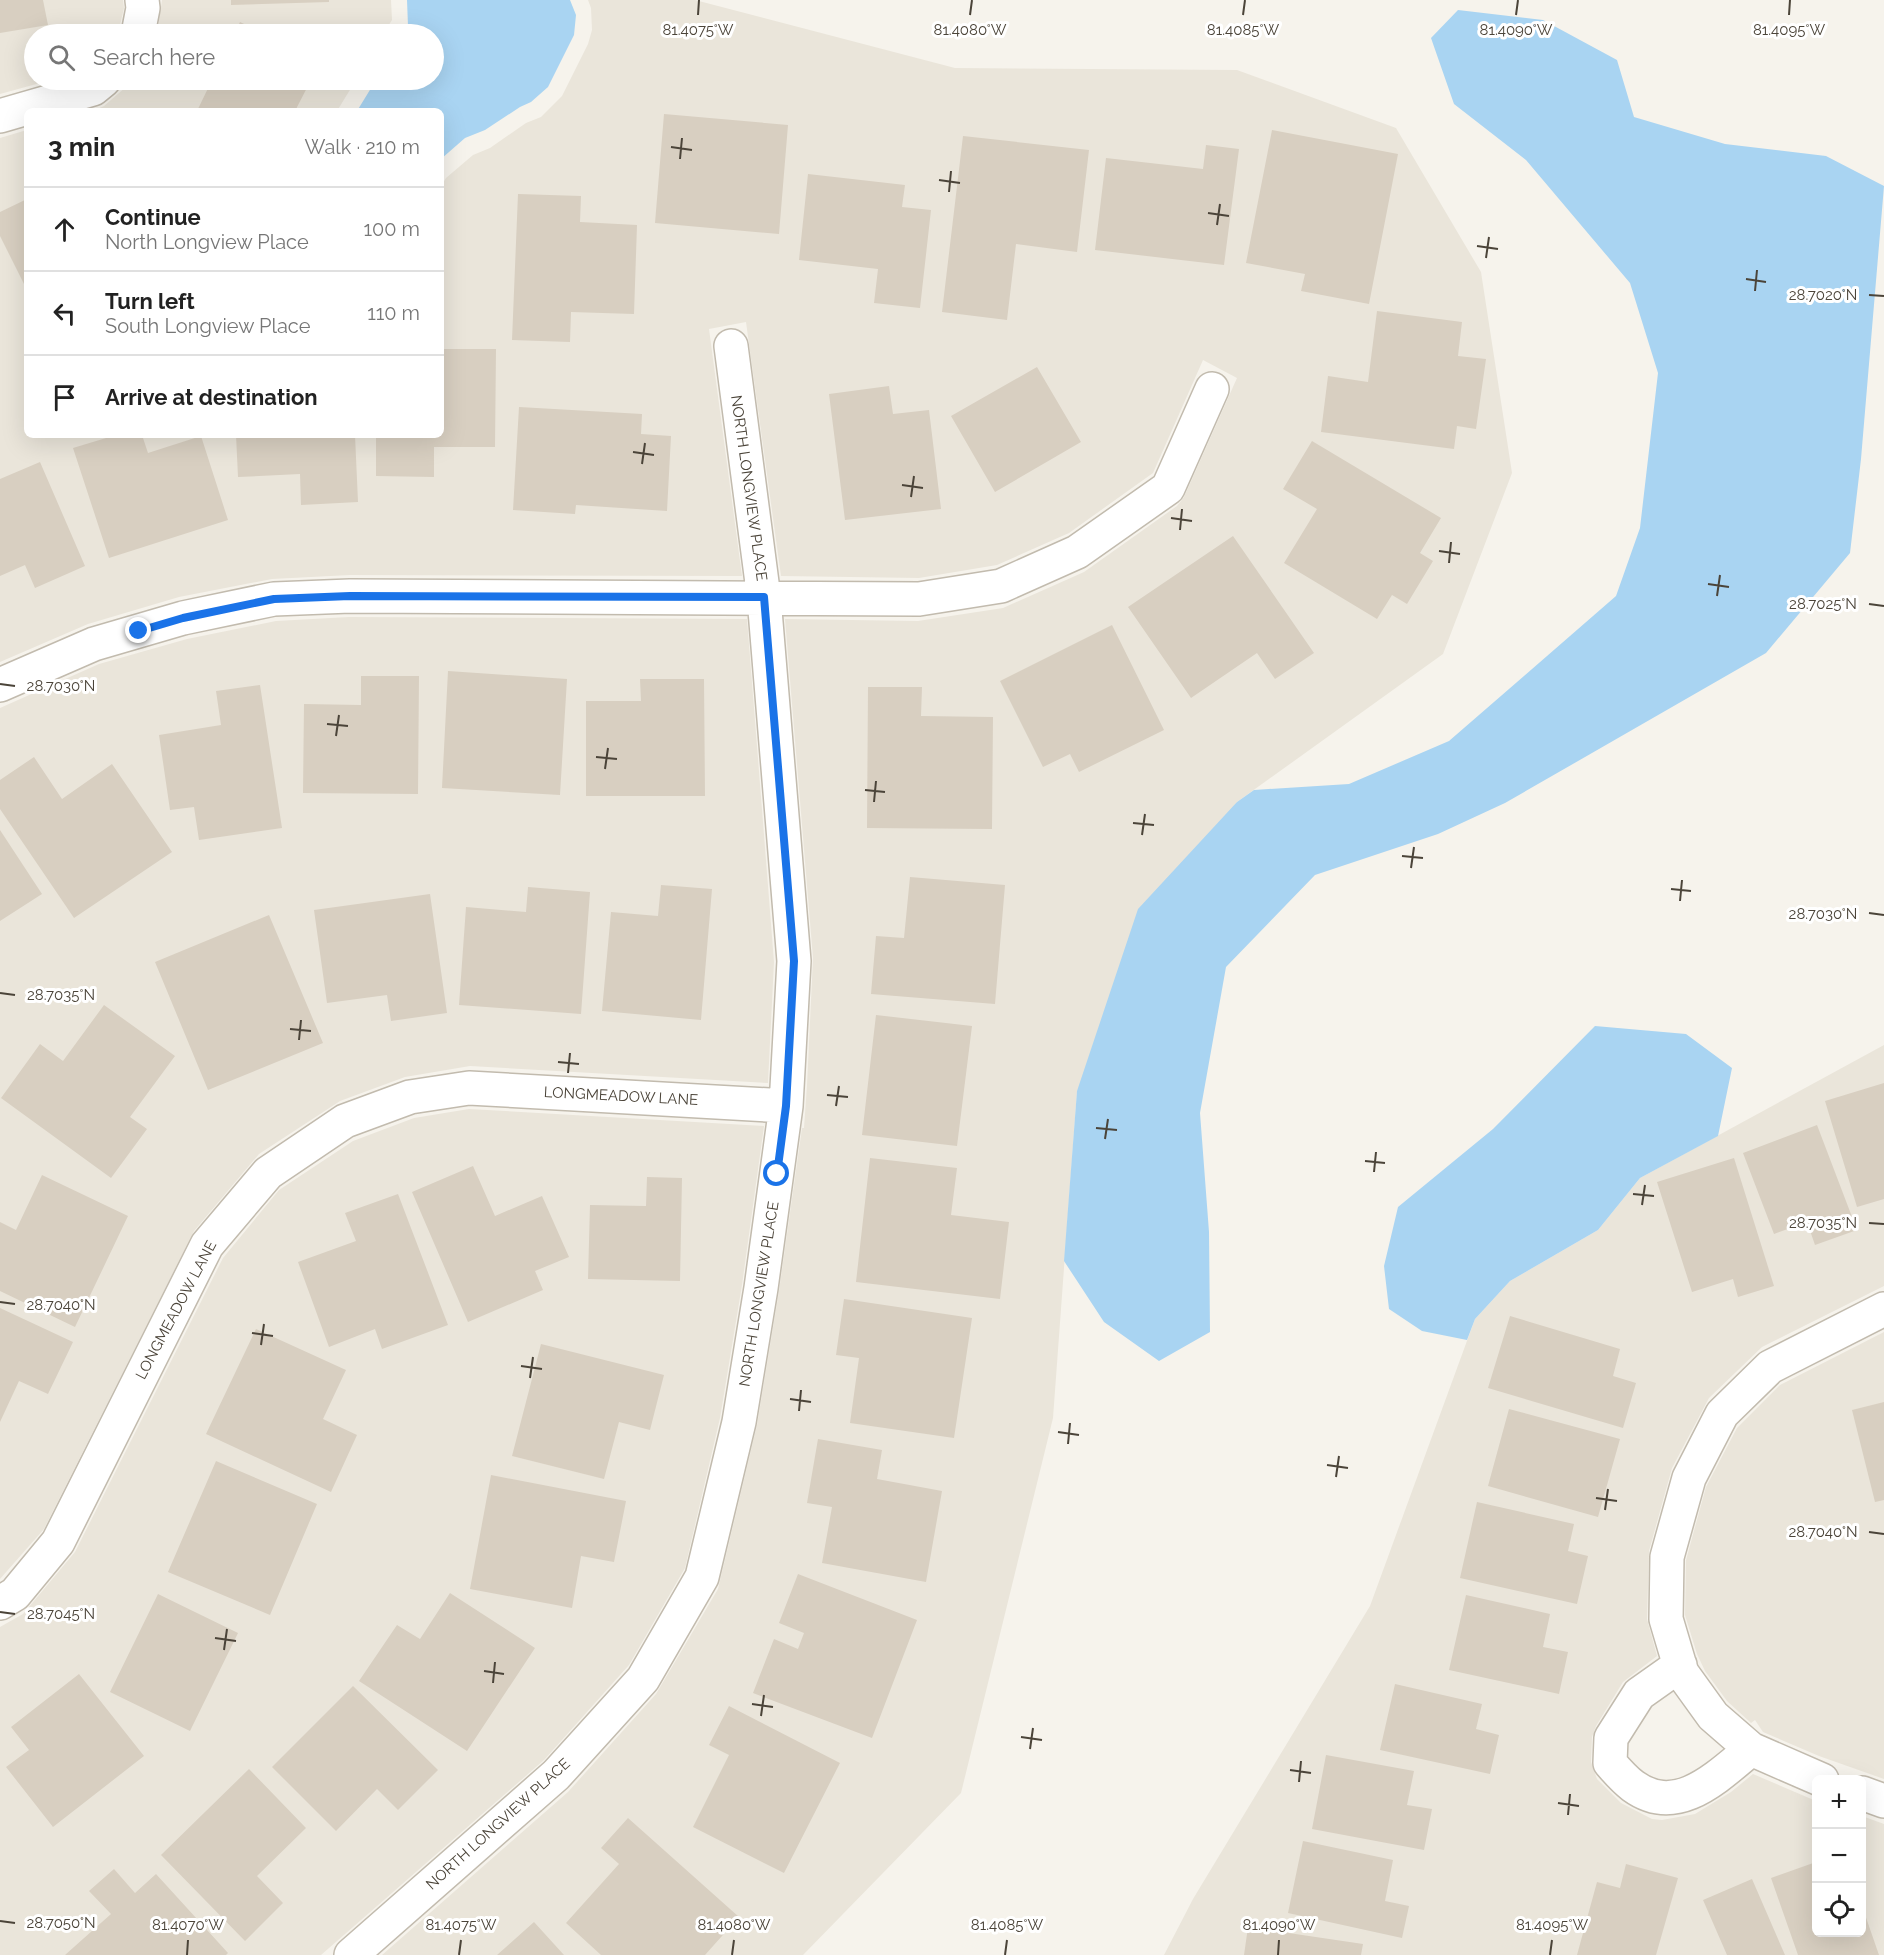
<!DOCTYPE html>
<html lang="en">
<head>
<meta charset="utf-8">
<style>
  body { margin:0; font-family:Raleway,sans-serif; background:#f6f6f6; color:#222 }
  .controls { position:absolute; right:18px; bottom:18px; display:grid; overflow:hidden; border-radius:9px; box-shadow:0 6px 24px #0002 }
  .controls button { width:54px; height:54px; display:grid; place-items:center; padding:0; border:0; border-bottom:2px solid #e0e0e0; background:#fff; color:#222; font:30px sans-serif }
  .stop { position:absolute; width:18px; height:18px; margin:-14px; border:4px solid #1a73e8; border-radius:50%; background:#fff }
  .stop.end { background:#1a73e8; border-color:#fff; box-shadow:0 2px 6px #0008 }
  .list { margin:0; padding:0; list-style:none }
  h2 { display:flex; justify-content:space-between; align-items:center; height:78px; margin:0; padding:0 24px; font-size:26px }
  h2 small { font-size:20px; font-weight:400; color:#767676 }
  .list li { display:grid; grid-template-columns:39px 1fr auto; gap:18px; align-items:center; box-sizing:border-box; height:84px; padding:0 24px; border-top:2px solid #e0e0e0 }
  .list b { display:block; font-size:22px; white-space:nowrap }
  .list p { margin:0; font-size:20px; white-space:nowrap; color:#767676 }
  .list em { font-size:20px; font-style:normal; color:#767676 }
  .icon { flex:none; width:33px; height:33px; fill:none; stroke:currentColor; stroke-width:2; stroke-linecap:round; stroke-linejoin:round }
  .map { position:relative; flex:none; width:1884px; height:1955px; overflow:hidden }
  .search { position:absolute; background:#fff; box-shadow:0 6px 24px #0002; left:24px; top:24px; width:420px; height:66px; display:flex; align-items:center; gap:15px; box-sizing:border-box; padding:0 21px; border-radius:33px; color:#767676; font-size:22px }
  .panel { position:absolute; background:#fff; box-shadow:0 6px 24px #0002; left:24px; top:108px; width:420px; height:330px; border-radius:9px }
  .map>svg:first-child { display:block }
  .residential { fill:#eae5da }
  .water { fill:#a9d4f2 }
  .building { fill:#d8cfc1 }
  .lines { fill:none; stroke-linecap:round; stroke-linejoin:round }
  .minor-casing { stroke:#c2bbae; stroke-width:36 }
  .minor { stroke:#fff; stroke-width:33 }
  .route { stroke:#1a73e8; stroke-width:8 }
  .ticks { fill:none; stroke:#4b4439; stroke-width:2 }
  .labels { text-anchor:middle; dominant-baseline:central; stroke-width:6; stroke-linejoin:round; paint-order:stroke }
  .street-label { font-size:15px; fill:#4b4439; stroke:#fff }
  .ticks-label { font-size:15px; text-anchor:middle; fill:#4b4439; stroke:#fff; stroke-width:6; stroke-linejoin:round; paint-order:stroke }
</style>
</head>
<body>
<div class="map">
<svg width="1884" height="1955" viewBox="0 0 1884 1955">
  <rect width="100%" height="100%" fill="#f6f3ec"/>
  <!-- residential -->
  <path class="residential" d="M0 0H123L124 8 118 34H34V80H51L0 94Z
    M162 0H391L392 20 383 34H157Z
    M588 0H695L955 68 1237 70 1396 128 1481 272 1512 473 1443 654 1237 802 1077 1091 1053 1418 961 1793 803 1955H382L568 1792 656 1694 718 1589 757 1425 779 1291 802 1128H804L807 1085 813 958 785 619 918 621 1003 608 1084 572 1177 506 1184 497 1237 378 1203 360 1153 473 1069 533 997 565 919 578 781 576 746 322 709 329 742 576 350 575 272 579 179 597 88 624 0 662V138L27 130V435H441V186L446 178 473 155 490 148 526 123 541 117 562 96 588 44 592 30 591 8Z
    M134 80H356L337 111H93L104 106Z
    M349 617 747 619 774 962 768 1083 470 1066 405 1077 340 1101 259 1154 194 1231 44 1529 0 1579V708L99 664 187 639 276 621Z
    M1884 1045V1286L1762 1347 1709 1398 1672 1468 1649 1551 1647 1619 1657 1656 1623 1682 1596 1726 1592 1737 1591 1762 1597 1779 1621 1803 1652 1819 1662 1820 1695 1814 1731 1792 1753 1774 1816 1801V1932H1862V1816L1884 1824V1955H1164L1193 1899 1370 1606 1475 1319 1510 1281 1598 1230 1640 1178Z
    M469 1109 764 1126 742 1285 720 1418 685 1568 629 1665 544 1760 321 1955H0V1627L23 1614 75 1552 223 1258 279 1190 353 1141 414 1118Z
    M1884 1332V1779L1819 1756 1763 1732 1755 1720 1751 1723 1727 1701 1705 1671 1697 1654 1685 1615 1686 1560 1706 1487 1737 1428 1780 1385Z"/>
  <!-- water -->
  <path class="water" d="M407 0H570L576 15 574 35 548 87 531 102 520 107 485 130 465 138 441 159V111H357L376 80H434V34H403L408 26Z
    M1458 10 1543 20 1617 60 1634 117 1725 144 1826 156 1884 186 1861 459 1850 553 1766 653 1505 803 1438 834 1315 875 1226 967 1200 1113 1209 1232 1210 1332 1159 1361 1104 1322 1064 1261 1077 1091 1138 909 1237 802 1254 790 1349 784 1449 741 1616 596 1640 528 1658 373 1630 283 1526 160 1454 104 1431 38Z
    M1595 1026 1686 1034 1732 1068 1718 1136 1640 1178 1598 1230 1510 1281 1475 1319 1467 1340 1422 1331 1389 1309 1384 1266 1398 1207 1493 1129Z"/>
  <!-- building -->
  <path class="building" d="M0 0H43L48 25 0 33Z
    M231 0H329V2L231 5Z
    M240 22 265 34H234Z
    M212 80H311L295 111H197Z
    M664 114 788 125 779 234 655 223Z
    M1272 130 1398 154 1369 304 1301 291 1305 274 1246 263Z
    M963 136 1089 150 1077 252 1016 244 1007 320 942 312Z
    M1206 145 1239 149 1224 265 1095 250 1106 158 1203 169Z
    M808 174 905 185 902 207 931 210 920 308 874 303 878 269 799 260Z
    M518 194 581 196 580 222 637 225 634 314 571 312 570 342 512 340Z
    M27 199V290L0 236V212Z
    M1377 311 1462 322 1458 356 1486 359 1476 429 1457 426 1454 449 1321 432 1328 376 1368 382Z
    M441 349H496L495 447H434V477L376 476V435H441Z
    M1037 367 1081 442 995 492 951 416Z
    M889 386 893 414 929 410 941 509 845 520 829 394Z
    M519 407 642 414 641 434 671 436 667 511 576 505 575 514 513 510Z
    M116 435H142L148 453 201 436 228 520 109 558 73 448Z
    M236 435H355L358 502 301 505 300 474 238 477Z
    M1312 441 1441 518 1420 553 1433 561 1407 604 1392 595 1377 619 1284 563 1317 509 1283 489Z
    M40 462 85 566 35 588 25 565 0 576V479Z
    M1233 536 1314 653 1275 679 1257 653 1191 698 1128 607Z
    M1112 625 1164 730 1079 772 1070 754 1043 767 1000 681Z
    M448 671 567 679 560 795 442 788Z
    M361 676H419L418 794 303 793 304 704 361 705Z
    M640 679H704L705 796H586V701H641Z
    M260 685 282 828 199 840 194 807 170 810 159 735 221 725 216 691Z
    M868 687H922L921 716 993 717 992 829 867 828Z
    M34 757 62 799 112 764 172 852 74 918 0 809V780Z
    M0 830 42 894 0 921Z
    M910 877 1005 885 995 1004 871 994 876 936 904 938Z
    M661 885 712 889 701 1020 602 1011 611 912 658 916Z
    M528 887 590 892 581 1014 459 1005 466 907 526 912Z
    M430 894 447 1013 391 1021 387 995 327 1003 314 910Z
    M269 915 323 1043 208 1090 155 962Z
    M104 1005 175 1056 130 1117 147 1129 111 1178 1 1098 40 1044 63 1061Z
    M876 1015 972 1026 957 1146 862 1135Z
    M1884 1083V1199L1857 1207 1825 1101Z
    M1817 1125 1857 1230 1815 1245 1807 1222 1774 1234 1743 1153Z
    M870 1158 957 1168 951 1215 1009 1222 1000 1299 856 1282Z
    M1734 1158 1774 1286 1738 1297 1733 1279 1692 1292 1657 1182Z
    M473 1166 495 1216 542 1196 569 1257 535 1271 543 1290 468 1322 412 1192Z
    M42 1175 128 1216 75 1327 0 1291V1222L16 1230Z
    M647 1177 682 1178 680 1281 588 1279 590 1205 646 1206Z
    M398 1194 448 1325 382 1349 375 1329 329 1347 298 1262 356 1241 345 1213Z
    M844 1299 972 1318 954 1438 850 1423 859 1358 836 1355Z
    M0 1308 73 1342 48 1394 19 1381 0 1422Z
    M1510 1316 1620 1349 1613 1376 1636 1383 1623 1428 1488 1388Z
    M256 1329 346 1370 323 1419 357 1435 331 1492 206 1434Z
    M541 1344 664 1375 650 1430 619 1422 604 1479 512 1456Z
    M1884 1402V1500L1875 1502 1852 1410Z
    M1509 1409 1620 1439 1598 1517 1488 1486Z
    M818 1439 882 1450 877 1479 942 1491 926 1582 822 1563 832 1507 807 1503Z
    M216 1461 317 1504 270 1615 168 1572Z
    M491 1475 626 1501 614 1562 581 1556 572 1608 470 1589Z
    M1477 1502 1574 1524 1568 1551 1588 1556 1577 1604 1460 1578Z
    M798 1574 917 1620 872 1738 753 1693 774 1639 798 1649 804 1633 779 1623Z
    M450 1593 535 1648 467 1751 359 1681 397 1625 420 1639Z
    M158 1594 238 1633 190 1731 110 1692Z
    M1466 1595 1550 1614 1543 1647 1568 1652 1559 1694 1449 1670Z
    M79 1674 144 1756 53 1827 6 1767 29 1750 11 1727Z
    M1395 1684 1482 1704 1476 1729 1499 1735 1490 1774 1380 1750Z
    M353 1686 438 1770 398 1810 377 1789 336 1831 272 1767Z
    M729 1706 840 1763 784 1873 693 1827 729 1755 709 1745Z
    M1326 1755 1414 1771 1407 1805 1432 1809 1424 1850 1312 1829Z
    M249 1769 306 1828 257 1876 283 1903 245 1941 161 1855Z
    M628 1818 739 1917 705 1955H601L566 1923 619 1864 601 1848Z
    M1303 1841 1393 1860 1385 1901 1409 1906 1402 1938 1288 1913Z
    M1816 1862V1932H1862V1906L1879 1955H1798L1771 1878Z
    M1626 1864 1678 1878 1656 1955H1577L1597 1882 1620 1888Z
    M114 1869 135 1893 156 1874 228 1953 226 1955H65L111 1914 89 1891Z
    M1752 1879 1785 1955H1727L1703 1900Z
    M534 1922 564 1955H497Z
    M1248 1927 1363 1944 1361 1955H1244Z"/>
  <g class="lines">
    <!-- minor casing -->
    <g class="minor-casing">
      <path id="minor" d="M138 34 143 8 142 0
        M0 116 93 89 104 80
        M0 685 94 644 183 618 274 599 350 596 919 599 1001 586 1077 552 1168 488 1212 389
        M0 1603 15 1594 58 1542 207 1245 268 1173 345 1121 410 1097 469 1088 786 1106
        M1680 1665 1639 1694 1611 1738 1610 1763C1617 1771 1625 1780 1633 1786 1677 1818 1717 1777 1751 1749
        M1822 1780 1751 1749 1713 1716 1682 1673 1666 1619 1667 1557 1689 1478 1722 1414 1770 1367 1884 1309
        M1862 1793 1884 1801
        M351 1955 556 1775 643 1679 702 1577 739 1422 761 1288 786 1106 794 961 764 598 731 346"/>
    </g>
    <!-- minor -->
    <use href="#minor" class="minor"/>
  </g>
  <g class="lines">
    <!-- route -->
    <path class="route" d="M139 631 183 618 274 599 350 596 764 597 794 961 786 1106 777 1174"/>
  </g>
  <!-- ticks -->
  <path class="ticks" d="M698 15 699 0M970 15 972 0M1243 15 1245 0M1516 15 1518 0M1789 15 1790 0M671 147 692 150M680 159 682 138M939 180 960 183M949 192 951 171M1208 213 1229 216M1217 225 1220 204M1477 246 1498 249M1486 258 1489 237M1746 279 1766 282M1755 291 1757 270M1869 295 1884 296M633 452 654 455M642 464 645 443M902 485 923 488M911 497 914 476M1171 518 1192 521M1180 530 1182 509M1439 551 1460 554M1449 563 1451 542M1708 584 1729 587M1717 596 1720 575M1869 604 1884 606M0 684 15 686M327 724 348 726M336 736 339 715M596 757 617 759M605 769 608 748M865 790 885 792M874 802 876 781M1133 823 1154 825M1142 835 1145 814M1402 856 1423 858M1411 868 1414 847M1671 889 1691 891M1680 901 1682 880M1869 913 1884 915M0 993 15 995M290 1029 311 1031M299 1040 301 1020M558 1062 579 1064M568 1073 570 1053M827 1095 848 1097M836 1106 839 1086M1096 1128 1117 1130M1105 1139 1108 1119M1365 1161 1385 1163M1374 1172 1376 1152M1633 1194 1654 1196M1642 1205 1645 1185M1869 1223 1884 1224M0 1302 15 1304M252 1333 273 1336M261 1345 264 1324M521 1366 542 1369M530 1378 533 1357M790 1399 811 1402M799 1411 801 1390M1058 1432 1079 1435M1068 1444 1070 1423M1327 1465 1348 1468M1336 1477 1339 1456M1596 1498 1617 1501M1605 1510 1608 1489M1869 1532 1884 1534M0 1612 15 1614M215 1638 236 1641M224 1650 227 1629M484 1671 504 1674M493 1683 495 1662M752 1704 773 1707M761 1716 764 1695M1021 1737 1042 1740M1030 1749 1033 1728M1290 1770 1311 1773M1299 1782 1301 1761M1558 1803 1579 1806M1568 1815 1570 1794M0 1921 15 1923M187 1955 188 1940M459 1955 461 1940M732 1955 734 1940M1005 1955 1007 1940M1278 1955 1279 1940M1550 1955 1552 1940"/>
  <g class="labels">
    <!-- street labels -->
    <g class="street-label">
      <text transform="translate(749 488) rotate(82)">NORTH LONGVIEW PLACE</text>
      <text transform="translate(621 1096) rotate(3)">LONGMEADOW LANE</text>
      <text transform="translate(759 1294) rotate(-81)">NORTH LONGVIEW PLACE</text>
      <text transform="translate(176 1310) rotate(-62)">LONGMEADOW LANE</text>
      <text transform="translate(498 1824) rotate(-42)">NORTH LONGVIEW PLACE</text>
    </g>
  </g>
  <g class="ticks-label">
    <text x="698" y="35">81.4075°W</text>
    <text x="970" y="35">81.4080°W</text>
    <text x="1243" y="35">81.4085°W</text>
    <text x="1516" y="35">81.4090°W</text>
    <text x="1789" y="35">81.4095°W</text>
    <text x="1823" y="300">28.7020°N</text>
    <text x="1823" y="609">28.7025°N</text>
    <text x="61" y="691">28.7030°N</text>
    <text x="1823" y="919">28.7030°N</text>
    <text x="61" y="1000">28.7035°N</text>
    <text x="1823" y="1228">28.7035°N</text>
    <text x="61" y="1310">28.7040°N</text>
    <text x="1823" y="1537">28.7040°N</text>
    <text x="61" y="1619">28.7045°N</text>
    <text x="61" y="1928">28.7050°N</text>
    <text x="188" y="1930">81.4070°W</text>
    <text x="461" y="1930">81.4075°W</text>
    <text x="734" y="1930">81.4080°W</text>
    <text x="1007" y="1930">81.4085°W</text>
    <text x="1279" y="1930">81.4090°W</text>
    <text x="1552" y="1930">81.4095°W</text>
  </g>
</svg>
<div class="controls">
<button>+</button>
<button>−</button>
<button><svg class="icon" aria-label="locate" viewBox="0 0 24 24"><circle cx="12" cy="12" r="6"/><path d="M12 2v4M12 18v4M2 12h4M18 12h4"/></svg></button>
</div>
<div class="stop" style="left:777px;top:1174px"></div>
<div class="stop end" style="left:139px;top:631px"></div>
<div class="search"><svg class="icon" aria-label="search" viewBox="0 0 24 24"><circle cx="10" cy="10" r="6"/><path d="M15 15l6 6"/></svg>Search here</div>
<section class="panel">
<h2>3 min<small>Walk · 210 m</small></h2>
<ul class="list">
<li><svg class="icon" aria-label="ahead" viewBox="0 0 24 24"><path d="M12 20V5M6 11l6-6 6 6"/></svg><div><b>Continue</b><p>North Longview Place</p></div><em>100 m</em></li>
<li><svg class="icon" aria-label="left" viewBox="0 0 24 24"><path d="M17 20v-9H6M10 6l-5 5 5 5"/></svg><div><b>Turn left</b><p>South Longview Place</p></div><em>110 m</em></li>
<li><svg class="icon" aria-label="arrive" viewBox="0 0 24 24"><path d="M6 21V4h12l-3 4 3 4H6"/></svg><div><b>Arrive at destination</b></div></li>
</ul>
</section>
</div>
</body>
</html>
